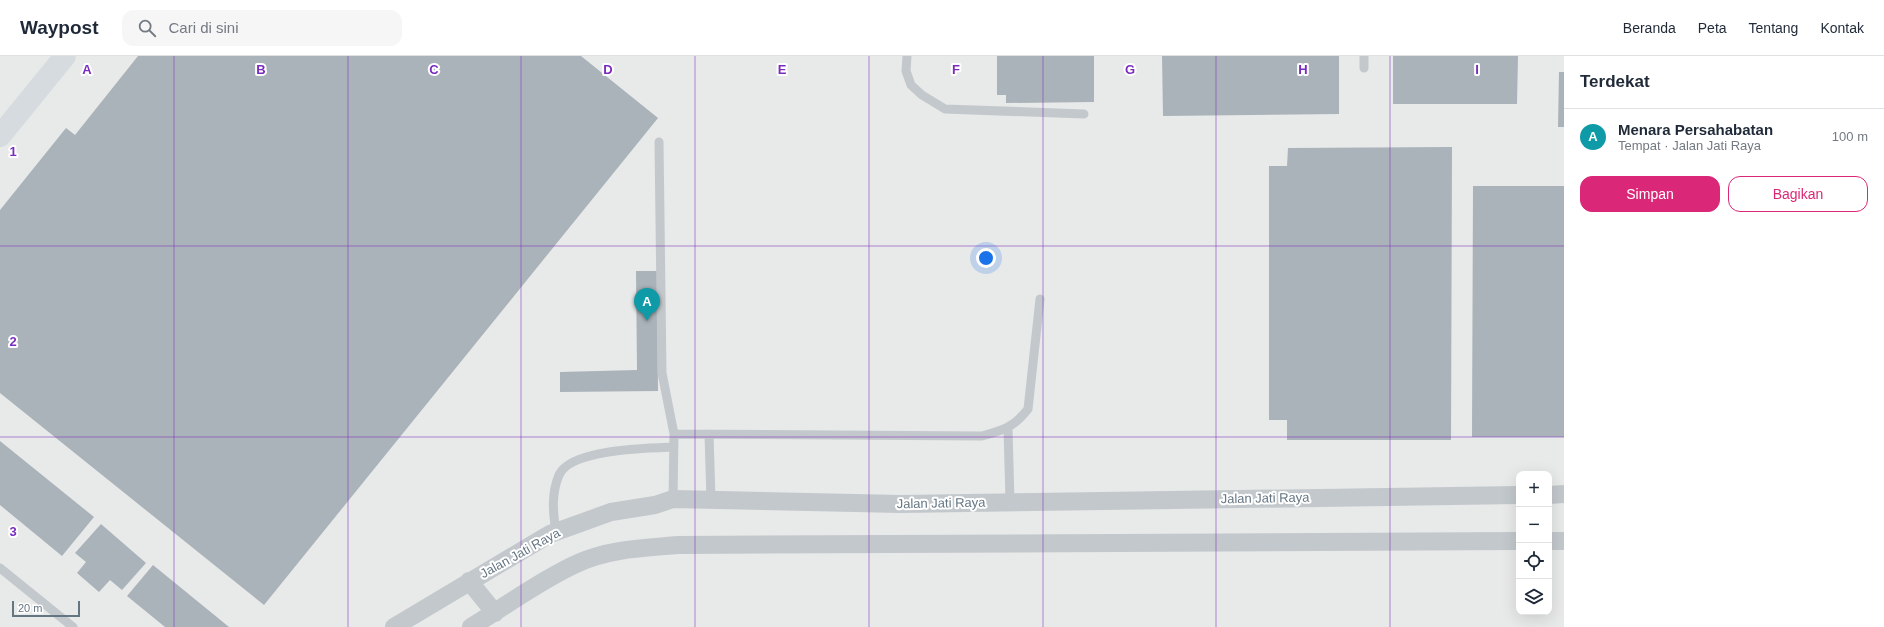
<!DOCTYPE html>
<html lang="id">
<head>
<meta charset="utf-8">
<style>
  body { margin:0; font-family:Arial,sans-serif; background:#f6f6f7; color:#1f2937 }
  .controls { position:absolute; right:12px; bottom:12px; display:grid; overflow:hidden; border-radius:8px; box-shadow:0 4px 16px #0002 }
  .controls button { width:36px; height:36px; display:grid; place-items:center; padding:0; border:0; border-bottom:1px solid #e0e1e3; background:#fff; color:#1f2937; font:20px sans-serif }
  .scale { position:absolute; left:12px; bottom:10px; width:68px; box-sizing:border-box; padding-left:4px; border:2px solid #657683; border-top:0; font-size:11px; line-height:14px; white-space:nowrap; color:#657683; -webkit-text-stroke:3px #fff; paint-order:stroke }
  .you { position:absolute; left:986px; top:202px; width:14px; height:14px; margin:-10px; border:3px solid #fff; border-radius:50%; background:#1a73e8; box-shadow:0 0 0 6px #1a73e833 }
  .badge { display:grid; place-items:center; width:26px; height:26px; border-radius:50%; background:#db2777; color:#fff; font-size:13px; font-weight:700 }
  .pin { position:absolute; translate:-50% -33px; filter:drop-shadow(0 1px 2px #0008) }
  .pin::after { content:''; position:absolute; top:21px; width:14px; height:12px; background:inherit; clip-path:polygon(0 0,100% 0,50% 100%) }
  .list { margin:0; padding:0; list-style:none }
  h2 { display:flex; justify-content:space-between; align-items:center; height:52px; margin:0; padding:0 16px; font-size:17px }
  h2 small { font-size:13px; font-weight:400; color:#747a83 }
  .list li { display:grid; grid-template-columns:26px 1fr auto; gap:12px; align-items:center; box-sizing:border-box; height:56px; padding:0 16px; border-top:1px solid #e0e1e3 }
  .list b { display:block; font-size:15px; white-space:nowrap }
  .list p { margin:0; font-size:13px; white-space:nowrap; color:#747a83 }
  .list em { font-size:13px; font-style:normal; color:#747a83 }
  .actions { display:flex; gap:8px; padding:12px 16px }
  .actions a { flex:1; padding:9px 0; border:1px solid #db2777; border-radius:12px; text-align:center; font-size:14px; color:#db2777 }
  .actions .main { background:#db2777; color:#fff }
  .icon { flex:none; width:22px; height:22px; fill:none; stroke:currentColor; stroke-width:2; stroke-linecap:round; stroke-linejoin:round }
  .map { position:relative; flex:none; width:1564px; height:571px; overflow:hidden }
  header { display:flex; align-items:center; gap:24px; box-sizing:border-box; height:56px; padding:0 20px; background:#fff; border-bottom:1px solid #e0e1e3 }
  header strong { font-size:19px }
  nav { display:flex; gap:22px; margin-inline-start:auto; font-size:14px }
  .search { width:280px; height:36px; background:#f6f6f7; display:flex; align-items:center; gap:10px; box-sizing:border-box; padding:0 14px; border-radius:12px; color:#747a83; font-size:15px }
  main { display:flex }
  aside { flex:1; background:#fff }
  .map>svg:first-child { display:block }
  .built { fill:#e8e9e9; fill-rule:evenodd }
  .building { fill:#aab3b9 }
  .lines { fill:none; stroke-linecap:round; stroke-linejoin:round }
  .lane { stroke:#c3c8cc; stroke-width:9 }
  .street { stroke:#c3c8cc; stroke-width:18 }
  .primary { stroke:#d6dbdf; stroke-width:22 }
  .grid { fill:none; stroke:#7b2cbf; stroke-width:1; stroke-opacity:0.55 }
  .labels { text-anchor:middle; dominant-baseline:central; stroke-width:4; stroke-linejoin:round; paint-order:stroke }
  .street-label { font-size:13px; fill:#657683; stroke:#fff }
  .grid-label { font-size:13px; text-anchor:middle; font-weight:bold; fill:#7b2cbf; stroke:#fff; stroke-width:4; stroke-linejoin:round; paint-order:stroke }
</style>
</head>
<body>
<header>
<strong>Waypost</strong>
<div class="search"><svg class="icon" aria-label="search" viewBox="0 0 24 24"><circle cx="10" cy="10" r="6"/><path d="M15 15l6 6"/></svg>Cari di sini</div>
<nav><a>Beranda</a><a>Peta</a><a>Tentang</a><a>Kontak</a></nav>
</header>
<main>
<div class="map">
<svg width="1564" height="571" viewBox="0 0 1564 571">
  <rect width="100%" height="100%" fill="#fafaf8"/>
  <!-- built -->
  <path class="built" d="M0 0H1564V571H0ZM1519 418H1549V556H1519Z"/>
  <!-- building -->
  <path class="building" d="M138 0H581L658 62 264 549 0 337V154L66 72 75 79Z
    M997 0H1094V46L1006 47V39H997Z
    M1162 0H1339V58L1163 60Z
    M1393 0H1518L1517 48H1393Z
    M1559 16H1564V71H1558Z
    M1452 91 1451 384H1287V364H1269V110H1287L1288 92Z
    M1473 130H1564V381H1472Z
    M636 215H657L658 335 560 336V316L637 314Z
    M0 385 94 461 62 500 0 449Z
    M101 468 146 507 122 534 110 524 99 536 77 517 86 506 75 497Z
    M153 509 229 571H165L127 540Z"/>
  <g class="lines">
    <!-- lane -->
    <path class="lane" d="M907 0 906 15 911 29 922 39 945 53 1084 58
      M1364 12V0
      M659 86 662 317 674 378 673 443
      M1008 373 1010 445
      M674 378 982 380C1004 374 1014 371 1028 353L1040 243
      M709 378 711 444
      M556 476C553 457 551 438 559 419 570 393 648 392 674 391
      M0 512 73 571"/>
    <!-- street -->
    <path class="street" d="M1549 439 1564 438
      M1549 485H1564
      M469 525 495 557
      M394 571 550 478 611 456 655 449 673 443 901 448 1519 439
      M471 571C506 550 539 525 576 508 607 493 644 492 678 489L1519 485"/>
    <!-- primary -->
    <path class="primary" d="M0 80 65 0"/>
  </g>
  <!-- grid -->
  <path class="grid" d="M174 0V571M348 0V571M521 0V571M695 0V571M869 0V571M1043 0V571M1216 0V571M1390 0V571M0 190H1564M0 381H1564"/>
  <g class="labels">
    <!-- street labels -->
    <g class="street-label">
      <text transform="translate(1265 442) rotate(-1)">Jalan Jati Raya</text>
      <text transform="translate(941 447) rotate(-1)">Jalan Jati Raya</text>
      <text transform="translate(520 497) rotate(-29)">Jalan Jati Raya</text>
    </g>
  </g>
  <g class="grid-label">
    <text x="87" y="18">A</text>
    <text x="261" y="18">B</text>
    <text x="434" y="18">C</text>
    <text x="608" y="18">D</text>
    <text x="782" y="18">E</text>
    <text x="956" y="18">F</text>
    <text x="1130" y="18">G</text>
    <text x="1303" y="18">H</text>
    <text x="1477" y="18">I</text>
    <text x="13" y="100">1</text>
    <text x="13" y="290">2</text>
    <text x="13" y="480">3</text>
  </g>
</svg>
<div class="controls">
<button>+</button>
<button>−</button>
<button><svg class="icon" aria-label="locate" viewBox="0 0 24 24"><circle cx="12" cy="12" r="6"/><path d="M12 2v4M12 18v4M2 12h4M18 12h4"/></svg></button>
<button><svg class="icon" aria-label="layers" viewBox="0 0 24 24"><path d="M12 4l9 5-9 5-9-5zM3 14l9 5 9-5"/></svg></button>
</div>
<div class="scale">20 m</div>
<div class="you"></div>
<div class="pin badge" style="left:647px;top:265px;background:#0f9aa8">A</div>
</div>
<aside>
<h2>Terdekat<small></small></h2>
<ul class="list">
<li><span class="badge" style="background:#0f9aa8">A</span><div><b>Menara Persahabatan</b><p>Tempat · Jalan Jati Raya</p></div><em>100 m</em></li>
</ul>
<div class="actions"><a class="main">Simpan</a><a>Bagikan</a></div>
</aside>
</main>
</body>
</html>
